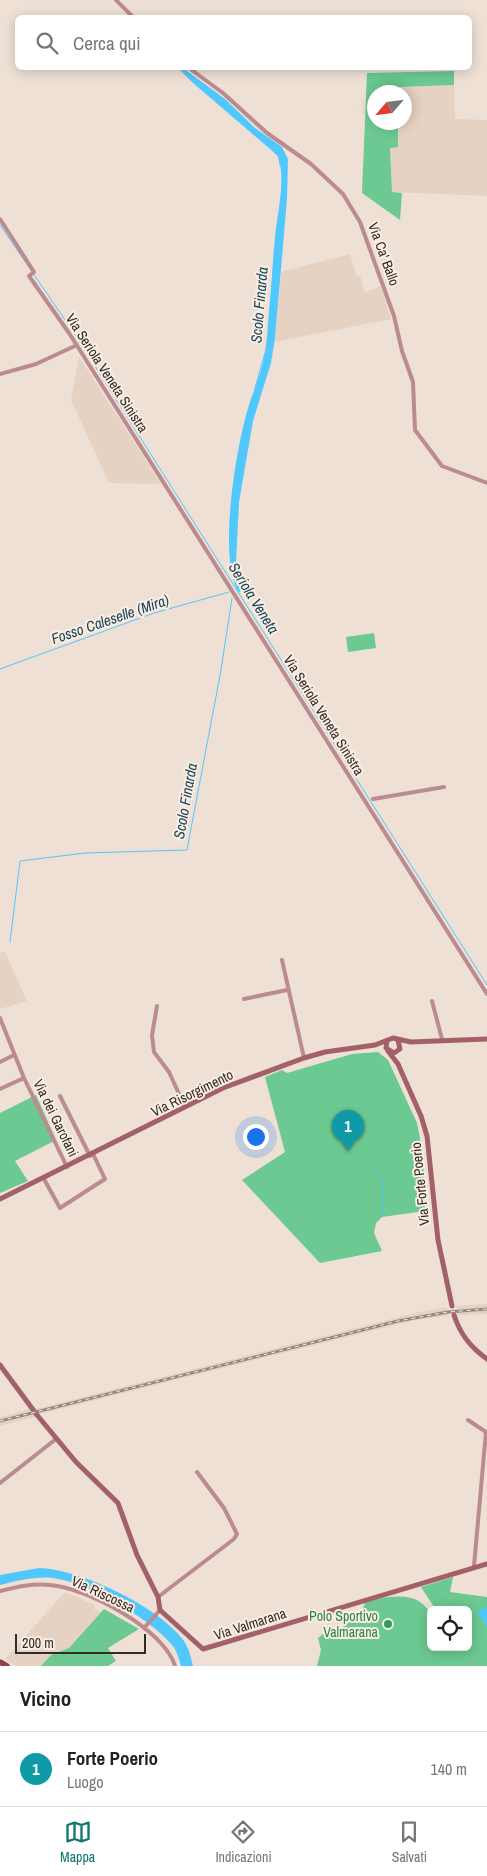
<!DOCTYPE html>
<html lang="it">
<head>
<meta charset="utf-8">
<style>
  body { margin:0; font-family:"Archivo Narrow",sans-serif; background:#f2f2f2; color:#222 }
  .controls { position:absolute; right:15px; bottom:15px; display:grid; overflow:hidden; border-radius:8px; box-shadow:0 2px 12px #0003 }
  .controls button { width:45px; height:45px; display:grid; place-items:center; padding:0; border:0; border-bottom:1px solid #e0e0e0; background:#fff; color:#222; font:25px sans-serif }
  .compass { position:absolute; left:367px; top:85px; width:45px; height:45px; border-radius:50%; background:#fff; box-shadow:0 2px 12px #0003; rotate:242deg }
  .scale { position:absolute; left:15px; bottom:12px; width:131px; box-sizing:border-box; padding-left:5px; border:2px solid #312c28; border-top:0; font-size:14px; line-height:18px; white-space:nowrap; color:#312c28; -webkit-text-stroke:4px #fbede2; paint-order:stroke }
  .you { position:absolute; left:255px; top:1136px; width:18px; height:18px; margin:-12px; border:4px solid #fff; border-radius:50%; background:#1a73e8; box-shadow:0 0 0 8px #1a73e833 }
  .badge { display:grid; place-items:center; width:32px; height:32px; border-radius:50%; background:#0f766e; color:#fff; font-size:16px; font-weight:700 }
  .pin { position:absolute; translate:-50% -41px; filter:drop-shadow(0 1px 2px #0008) }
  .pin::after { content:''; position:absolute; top:26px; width:18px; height:15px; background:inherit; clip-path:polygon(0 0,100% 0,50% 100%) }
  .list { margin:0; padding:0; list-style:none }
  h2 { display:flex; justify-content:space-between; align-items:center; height:65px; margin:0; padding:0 20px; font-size:21px }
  h2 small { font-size:16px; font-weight:400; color:#767676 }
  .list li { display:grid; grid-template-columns:32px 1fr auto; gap:15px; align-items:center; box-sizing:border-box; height:75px; padding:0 20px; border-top:1px solid #e0e0e0 }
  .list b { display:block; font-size:19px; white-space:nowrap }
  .list p { margin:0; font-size:16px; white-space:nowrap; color:#767676 }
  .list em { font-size:16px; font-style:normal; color:#767676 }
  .icon { flex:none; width:28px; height:28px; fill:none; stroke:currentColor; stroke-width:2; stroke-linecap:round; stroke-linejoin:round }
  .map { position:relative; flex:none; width:487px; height:1666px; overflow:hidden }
  .search { position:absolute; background:#fff; box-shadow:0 2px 12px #0003; left:15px; right:15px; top:15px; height:55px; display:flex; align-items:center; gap:12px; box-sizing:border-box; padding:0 18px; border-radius:8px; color:#767676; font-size:19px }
  .sheet { height:140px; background:#fff }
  nav { display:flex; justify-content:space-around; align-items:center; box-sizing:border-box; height:70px; border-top:1px solid #e0e0e0; background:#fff; font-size:14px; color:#767676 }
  nav a { display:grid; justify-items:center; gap:2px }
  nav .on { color:#0f766e }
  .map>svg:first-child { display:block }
  .built { fill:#e6d2c2 }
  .green { fill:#6bc991 }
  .water { fill:#50c8fd }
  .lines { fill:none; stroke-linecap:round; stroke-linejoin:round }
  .stream { stroke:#50c8fd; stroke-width:1 }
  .street { stroke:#bb8b8f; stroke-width:4 }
  .secondary { stroke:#a36068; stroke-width:5 }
  .primary { stroke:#913f4c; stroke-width:5.5 }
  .rail-casing { stroke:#918780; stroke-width:3 }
  .rail { stroke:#fbede2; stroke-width:1; stroke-dasharray:4; stroke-linecap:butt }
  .leisure-dot { fill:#2e9e5b; stroke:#fbede2; stroke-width:2 }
  .labels { text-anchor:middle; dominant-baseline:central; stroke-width:4; stroke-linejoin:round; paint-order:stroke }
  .street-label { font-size:14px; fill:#312c28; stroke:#fbede2 }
  .leisure-label { font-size:14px; fill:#27864d; stroke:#fbede2; text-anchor:end }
  .water-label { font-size:15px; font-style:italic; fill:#15475d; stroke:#fbede2 }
</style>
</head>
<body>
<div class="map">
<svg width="487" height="1666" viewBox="0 0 487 1666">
  <rect width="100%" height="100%" fill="#eee0d5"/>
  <!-- built -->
  <path class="built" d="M454 85 455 119 487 120V196L392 192 390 147H398V123L404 122V92H399V87Z
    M350 254 356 274 361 278 365 292 381 286 391 319 275 342 281 272Z
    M79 357 118 417 161 484 109 483 71 400Z
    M5 952 27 1001 0 1009V953Z
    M487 1304V1314L458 1315 456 1306Z
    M446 1307 449 1316 415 1320 40 1414 36 1409 415 1313Z
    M30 1409 35 1417 0 1426V1417Z
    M65 1592 95 1605 94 1609 102 1613 69 1648 51 1655 41 1666H16L5 1659Z"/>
  <!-- green -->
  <path class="green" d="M454 71V85L400 87 399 92H374V122L398 123V147L390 148 392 192 402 193 400 220 362 193 367 73Z
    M374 633 376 648 348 652 346 637Z
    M378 1052 388 1060 417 1123 423 1154 425 1211 382 1217 376 1223 374 1233 382 1251 320 1263 242 1180 285 1152 265 1077 282 1070 287 1073 352 1054Z
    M36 1095 56 1140 15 1161 28 1181 0 1193V1113Z
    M453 1577 450 1592 487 1597V1666H317L321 1650 318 1638 324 1633 328 1638 362 1613 365 1602C386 1597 420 1588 431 1616 434 1623 431 1639 431 1647H468V1610H436L421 1587Z
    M104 1609 139 1629 108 1648 116 1661 108 1666H41L51 1655 69 1648Z"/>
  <!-- water -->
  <path class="water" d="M178 68H183L225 99 255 128 282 147 288 159 287 199 275 338 271 363 253 421 239 502 236 562 245 583 239 593C218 560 235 458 245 419 250 398 260 378 264 358 271 317 271 278 275 237 277 215 287 175 277 155L193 83Z
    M39 1568C80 1569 160 1607 184 1641 189 1649 191 1657 193 1666H181C179 1659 177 1651 172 1645 151 1619 87 1582 53 1578 35 1576 17 1581 0 1585V1575Z
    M487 1607V1627L477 1612Z"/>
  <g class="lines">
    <!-- stream -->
    <path class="stream" d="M273 151 279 157 280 165
      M0 225 74 333 487 985
      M268 329 274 261
      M255 388 265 353
      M236 470 238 455
      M0 669 154 613 229 592
      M10 942 20 861 85 853 187 850 221 670 232 598
      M376 1169C384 1185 385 1197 382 1214"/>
    <!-- street -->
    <path class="street" d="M116 0 134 18
      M189 68 223 93 267 133 311 164 343 194 360 222 394 316 402 351 413 382 415 430 442 466 487 483
      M0 219 34 272 29 276 69 333 487 994
      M0 374 36 364 77 345
      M373 799 444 787
      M282 960 304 1058
      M244 999 287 990
      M432 1001 442 1039
      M157 1006 152 1035 154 1052 169 1072 185 1107
      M0 1018 24 1078 67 1167
      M0 1062 14 1055
      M0 1089 24 1078
      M60 1096 90 1156
      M44 1179 60 1208 105 1179 93 1154
      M468 1420 486 1432 474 1566
      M0 1483 56 1439
      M0 1591C16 1587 33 1583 50 1585 87 1588 164 1629 175 1666
      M158 1597 234 1539 237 1534 224 1508 197 1472
      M144 1628 160 1610"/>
    <!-- secondary -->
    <path class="secondary" d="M387 1041 386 1048 394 1053 400 1049 398 1040
      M388 1051 398 1064 421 1116 427 1136 438 1240 452 1306
      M0 1199 223 1088 304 1058 325 1052 375 1045 393 1038 411 1042 487 1039
      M454 1315C460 1334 470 1347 487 1359
      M0 1365 37 1415 76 1462 118 1503 137 1555 158 1597 160 1610 203 1649 487 1564"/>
    <!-- primary -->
    <path class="primary" d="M0 1662 7 1666"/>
    <!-- rail casing -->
    <g class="rail-casing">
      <path id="rail" d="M0 1421 398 1321 448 1312 487 1309"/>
    </g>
    <!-- rail -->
    <use href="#rail" class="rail"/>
  </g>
  <!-- markers -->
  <circle class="leisure-dot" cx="388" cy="1624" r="5"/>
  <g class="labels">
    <!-- street labels -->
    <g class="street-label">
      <text transform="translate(384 254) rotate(70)">Via Ca' Ballo</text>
      <text transform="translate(107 373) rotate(57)">Via Seriola Veneta Sinistra</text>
      <text transform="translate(324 715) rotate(58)">Via Seriola Veneta Sinistra</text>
      <text transform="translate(192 1093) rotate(-26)">Via Risorgimento</text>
      <text transform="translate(56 1118) rotate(64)">Via dei Garofani</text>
      <text transform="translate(420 1184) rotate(-96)">Via Forte Poerio</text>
      <text transform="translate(103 1594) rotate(25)">Via Riscossa</text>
      <text transform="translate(250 1624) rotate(-18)">Via Valmarana</text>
    </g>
    <!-- leisure labels -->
    <g class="leisure-label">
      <text x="378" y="1616">Polo Sportivo<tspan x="378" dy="16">Valmarana</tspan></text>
    </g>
    <!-- water labels -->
    <g class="water-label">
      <text transform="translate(259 305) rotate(-85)">Scolo Finarda</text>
      <text transform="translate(254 598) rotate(58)">Seriola Veneta</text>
      <text transform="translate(110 619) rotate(-19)">Fosso Caleselle (Mira)</text>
      <text transform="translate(185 801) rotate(-80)">Scolo Finarda</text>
    </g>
  </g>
</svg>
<div class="controls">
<button><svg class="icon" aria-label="locate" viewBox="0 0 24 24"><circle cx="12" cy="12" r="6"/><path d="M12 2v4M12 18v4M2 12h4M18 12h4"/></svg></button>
</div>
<svg class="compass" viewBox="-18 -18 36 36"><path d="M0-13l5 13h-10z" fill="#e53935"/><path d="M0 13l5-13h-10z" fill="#767676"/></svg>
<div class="scale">200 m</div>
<div class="you"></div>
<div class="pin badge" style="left:348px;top:1151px;background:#0f9aa8">1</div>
<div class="search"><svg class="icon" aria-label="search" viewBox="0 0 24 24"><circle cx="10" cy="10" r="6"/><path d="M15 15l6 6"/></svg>Cerca qui</div>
</div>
<section class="sheet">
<h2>Vicino<small></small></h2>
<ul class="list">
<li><span class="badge" style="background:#0f9aa8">1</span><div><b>Forte Poerio</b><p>Luogo</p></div><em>140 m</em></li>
</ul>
</section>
<nav>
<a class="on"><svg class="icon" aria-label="map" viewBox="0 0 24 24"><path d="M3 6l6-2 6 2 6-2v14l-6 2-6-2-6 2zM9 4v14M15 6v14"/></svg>Mappa</a>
<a><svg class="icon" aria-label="directions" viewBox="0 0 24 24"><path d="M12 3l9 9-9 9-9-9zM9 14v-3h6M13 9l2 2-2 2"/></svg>Indicazioni</a>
<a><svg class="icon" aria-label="saved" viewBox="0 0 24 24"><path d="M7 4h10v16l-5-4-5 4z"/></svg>Salvati</a>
</nav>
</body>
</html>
